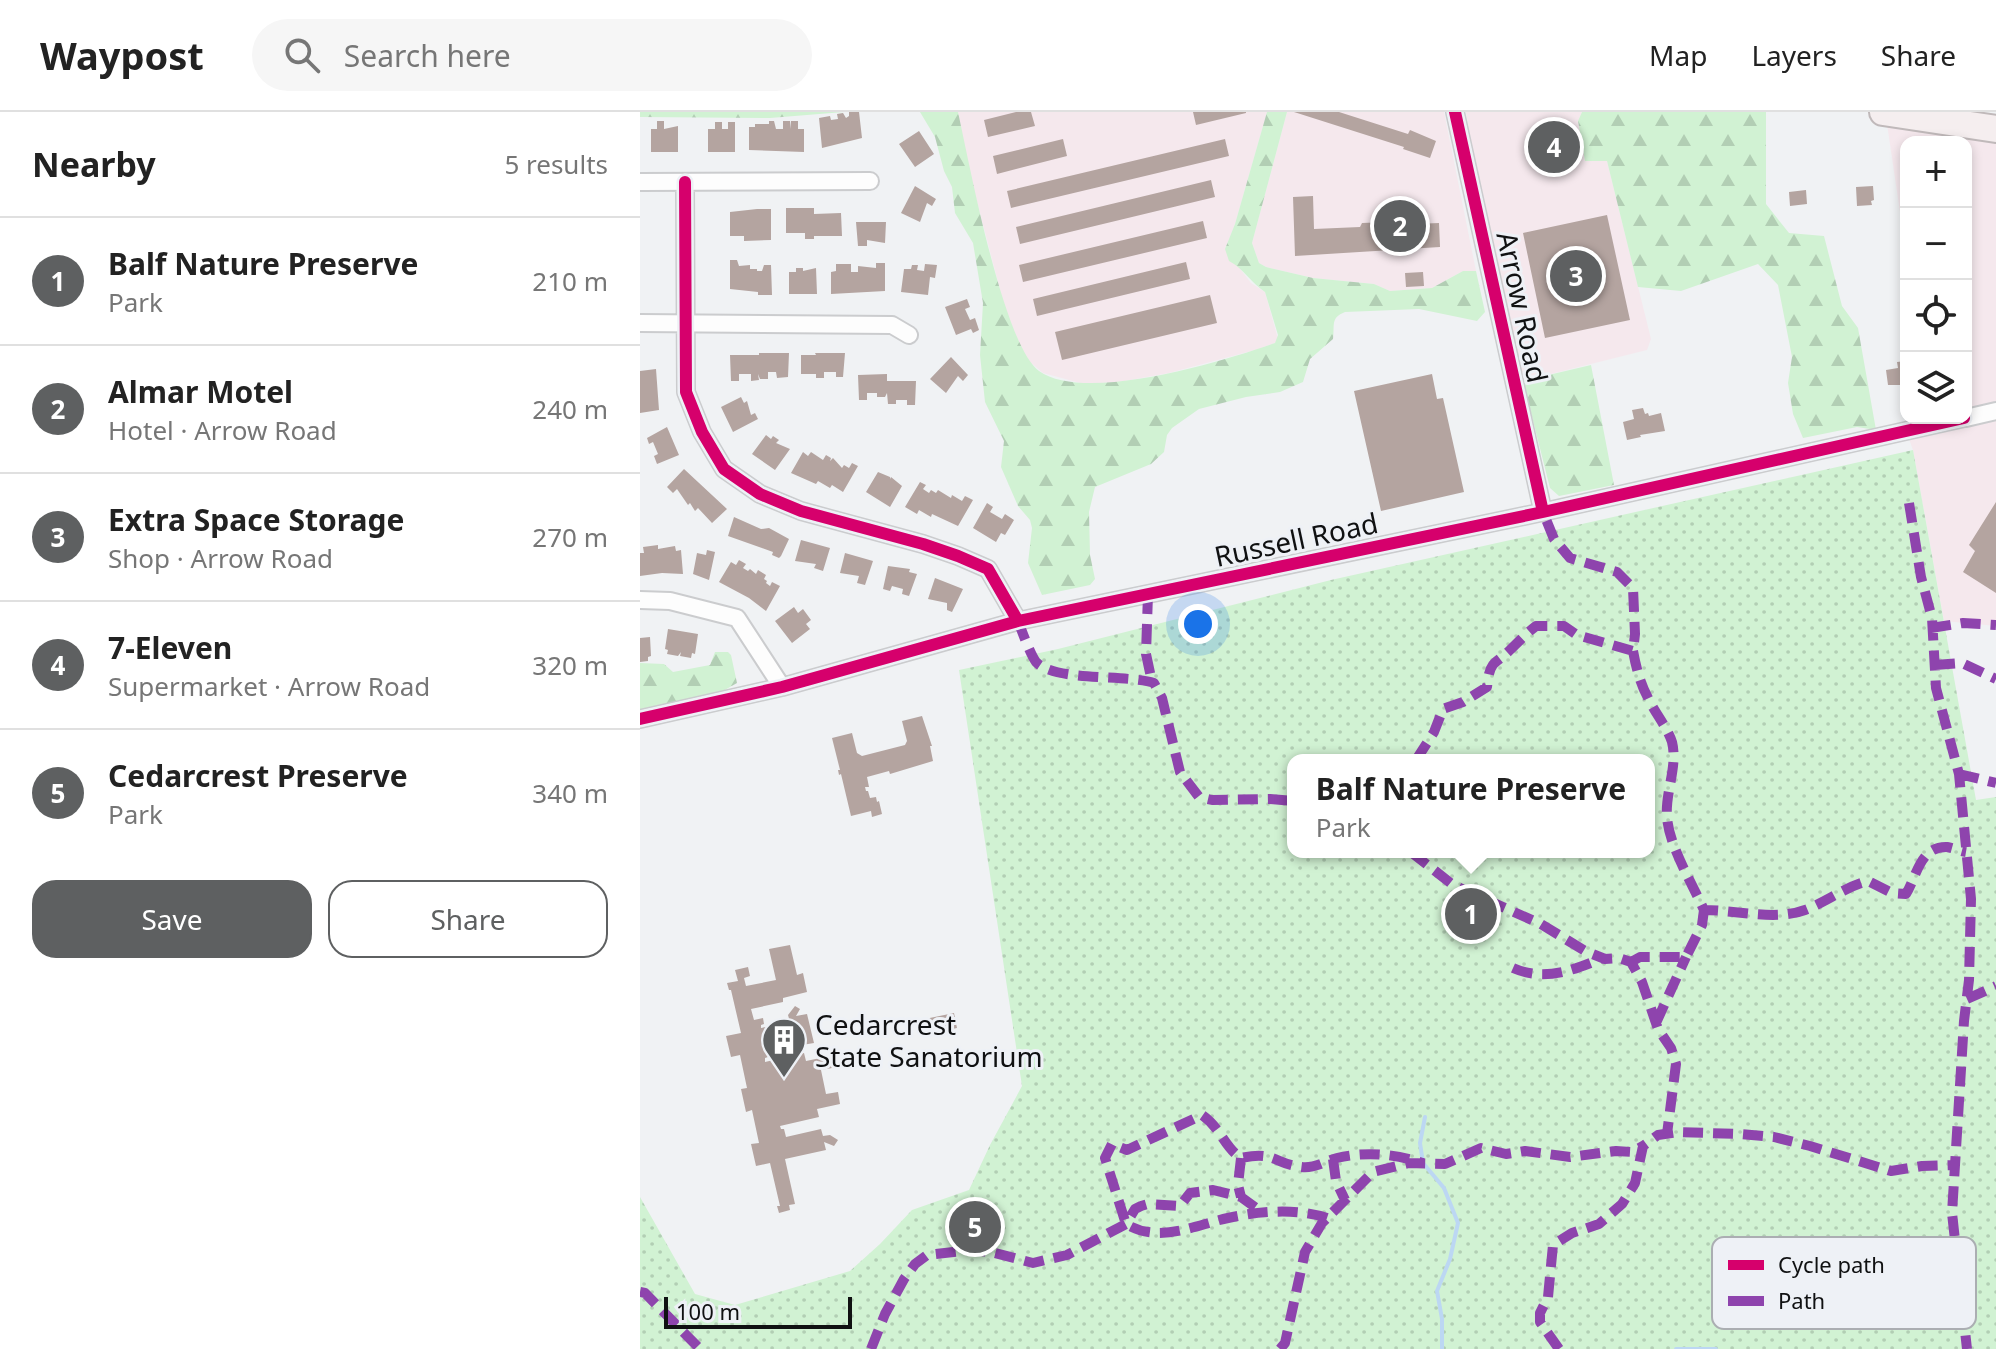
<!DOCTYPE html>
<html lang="en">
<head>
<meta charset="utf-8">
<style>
  body { margin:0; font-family:"Noto Sans",sans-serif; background:#f6f6f6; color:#222 }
  .controls { position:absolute; right:24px; top:24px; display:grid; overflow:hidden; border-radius:16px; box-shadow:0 4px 12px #0003 }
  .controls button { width:72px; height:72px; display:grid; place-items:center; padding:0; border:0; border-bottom:2px solid #e0e0e0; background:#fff; color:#222; font:40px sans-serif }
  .scale { position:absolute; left:24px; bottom:20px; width:188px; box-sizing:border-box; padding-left:8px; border:4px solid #101112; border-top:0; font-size:22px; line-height:28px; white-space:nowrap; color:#101112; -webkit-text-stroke:6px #eef1f6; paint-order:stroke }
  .you { position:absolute; left:558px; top:512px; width:28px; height:28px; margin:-20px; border:6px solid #fff; border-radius:50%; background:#1a73e8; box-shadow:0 0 0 12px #1a73e833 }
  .badge { display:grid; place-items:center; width:52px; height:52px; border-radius:50%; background:#5e6061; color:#fff; font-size:26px; font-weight:700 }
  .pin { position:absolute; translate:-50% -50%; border:4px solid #fff; box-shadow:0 2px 8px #0006 }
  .popup { position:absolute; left:647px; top:642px; width:368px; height:104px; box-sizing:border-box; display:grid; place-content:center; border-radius:16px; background:#fff; filter:drop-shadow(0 2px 6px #0005); font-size:26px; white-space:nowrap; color:#767676 }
  .popup b { font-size:30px; color:#222 }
  .popup::after { content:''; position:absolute; left:50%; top:100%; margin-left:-16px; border:16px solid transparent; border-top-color:#fff }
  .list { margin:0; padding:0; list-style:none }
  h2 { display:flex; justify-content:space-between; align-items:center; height:104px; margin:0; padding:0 32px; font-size:34px }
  h2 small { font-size:26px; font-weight:400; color:#767676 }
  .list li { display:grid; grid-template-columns:52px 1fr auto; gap:24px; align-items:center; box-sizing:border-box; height:128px; padding:0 32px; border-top:2px solid #e0e0e0 }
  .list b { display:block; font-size:30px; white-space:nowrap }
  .list p { margin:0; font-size:26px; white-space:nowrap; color:#767676 }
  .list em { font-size:26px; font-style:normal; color:#767676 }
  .actions { display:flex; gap:16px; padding:24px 32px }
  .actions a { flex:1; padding:18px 0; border:2px solid #5e6061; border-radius:24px; text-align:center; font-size:28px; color:#5e6061 }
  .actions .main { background:#5e6061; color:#fff }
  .icon { flex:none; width:44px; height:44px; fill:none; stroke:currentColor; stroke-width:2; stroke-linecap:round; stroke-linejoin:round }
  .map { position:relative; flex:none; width:1356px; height:1237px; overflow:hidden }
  header { display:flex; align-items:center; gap:48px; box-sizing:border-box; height:112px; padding:0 40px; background:#fff; border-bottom:2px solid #e0e0e0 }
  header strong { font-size:38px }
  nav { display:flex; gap:44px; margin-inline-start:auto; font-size:28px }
  .search { width:560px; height:72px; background:#f6f6f6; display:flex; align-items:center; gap:20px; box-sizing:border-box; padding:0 28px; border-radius:44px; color:#767676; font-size:30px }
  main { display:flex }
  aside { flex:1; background:#fff }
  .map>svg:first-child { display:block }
  .commercial { fill:#f5e8ed }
  .forest { fill:url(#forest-firs) }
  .park { fill:url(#park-dots); fill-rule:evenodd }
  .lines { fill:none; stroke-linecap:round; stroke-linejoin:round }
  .stream { stroke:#bcd7f3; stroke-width:4 }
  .building { fill:#b4a4a0 }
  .minor-casing { stroke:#cbccce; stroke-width:20 }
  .trunk-casing { stroke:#c0b9ba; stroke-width:30 }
  .minor { stroke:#fdfdfd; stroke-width:16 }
  .trunk { stroke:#f5eeef; stroke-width:26 }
  .quiet { stroke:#8e44ad; stroke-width:10; stroke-dasharray:20 10; stroke-linecap:butt }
  .cycleway-casing { stroke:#eef1f6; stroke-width:17 }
  .cycleway { stroke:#d6006c; stroke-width:12 }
  .labels { text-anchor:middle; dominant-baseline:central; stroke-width:6; stroke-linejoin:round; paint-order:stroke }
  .street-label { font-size:28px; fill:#101112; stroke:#eef1f6 }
  .poi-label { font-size:28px; fill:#101112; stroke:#eef1f6; text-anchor:start }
  .key { fill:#eef1f6; stroke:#abaeb2; stroke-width:2 }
  .key-label { font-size:22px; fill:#101112 }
</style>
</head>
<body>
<header>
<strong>Waypost</strong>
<div class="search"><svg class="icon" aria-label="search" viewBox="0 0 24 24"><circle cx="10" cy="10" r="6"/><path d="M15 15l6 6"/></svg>Search here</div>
<nav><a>Map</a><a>Layers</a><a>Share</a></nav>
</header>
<main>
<aside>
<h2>Nearby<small>5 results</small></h2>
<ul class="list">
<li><span class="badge">1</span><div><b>Balf Nature Preserve</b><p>Park</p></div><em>210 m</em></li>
<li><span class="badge">2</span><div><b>Almar Motel</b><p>Hotel · Arrow Road</p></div><em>240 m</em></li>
<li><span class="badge">3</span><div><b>Extra Space Storage</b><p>Shop · Arrow Road</p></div><em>270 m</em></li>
<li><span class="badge">4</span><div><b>7-Eleven</b><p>Supermarket · Arrow Road</p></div><em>320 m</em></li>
<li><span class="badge">5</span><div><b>Cedarcrest Preserve</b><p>Park</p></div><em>340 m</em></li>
</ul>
<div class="actions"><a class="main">Save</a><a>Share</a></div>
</aside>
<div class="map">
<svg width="1356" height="1237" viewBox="0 0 1356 1237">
  <defs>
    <pattern id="forest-firs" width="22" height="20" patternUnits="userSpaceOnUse" patternTransform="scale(2)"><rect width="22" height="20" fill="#d1f2d3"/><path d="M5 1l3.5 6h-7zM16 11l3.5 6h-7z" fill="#b2ceb4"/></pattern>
    <pattern id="park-dots" width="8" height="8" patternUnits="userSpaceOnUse" patternTransform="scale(2)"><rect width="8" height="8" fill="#d1f2d3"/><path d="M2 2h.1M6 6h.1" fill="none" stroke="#b2ceb4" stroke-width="1.8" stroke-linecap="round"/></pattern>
  </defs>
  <rect width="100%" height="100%" fill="#f0f2f4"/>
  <!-- commercial -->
  <path class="commercial" d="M318 0H627L595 112 585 137 611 171 625 180 638 227 635 231 615 238 529 261 479 270 444 272 403 261 390 250 381 235 365 197 329 59Z
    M647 0H804L836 159H823L792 176 750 179 734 172 673 166 626 155 619 151 612 131Z
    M826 0H942L938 9 945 49H967L1011 227 1007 238 883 269 838 69Z
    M1247 12 1356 29V290L1326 297V30H1266V122L1260 100Z
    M1356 306V514L1304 509 1273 338 1269 327Z"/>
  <!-- forest -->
  <path class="forest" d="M0 0H204L130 6 0 5Z
    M280 0H318C329 49 363 233 399 259 445 292 585 249 635 231L638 223 625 180C611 171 603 156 589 149L585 137 595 112 627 0H647L612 131 619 151 626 155 673 166 734 172 750 179 792 176 823 159H836L845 200 837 209 779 197 705 200C690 206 695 213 693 227L670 247 663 270 640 280 606 285 559 297 532 316 527 323 524 340 511 352 455 375 449 400 450 443 455 467 450 473 402 483 388 451 392 416 390 408 378 394 361 355 364 329 345 290 340 243 343 191 333 131 315 101 312 75 304 59 295 25Z
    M942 0H1126V92L1149 121 1184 124 1202 194 1218 216 1236 318 1217 315 1163 326 1153 302 1148 271 1152 245 1138 173 1118 152 1041 179 998 175 967 49H945L938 9Z
    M951 253 974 373 919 384 910 376 883 269Z
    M75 540H88L91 543 97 571 83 579 0 600V551L24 552 33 560 70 553Z"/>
  <!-- park -->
  <path class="park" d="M1273 338 1336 688 1356 685V1237H0V1085L55 1182 95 1193 210 1159 240 1132 272 1098 329 1078 350 1033 382 974 319 558 418 537 691 468ZM1009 648V740H653V648Z"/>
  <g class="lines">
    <!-- stream -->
    <path class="stream" d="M785 1005 780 1031 783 1051 804 1076 818 1111 810 1147 797 1179 802 1207V1237
      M1036 1237H1076"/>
  </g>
  <!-- building -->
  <path class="building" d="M209 0H219L222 26 182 36 179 6 190 4 191 8 198 7 197 2 203 1 206 6 209 4Z
    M376 0H391L395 14 348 25 344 8Z
    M553 0H606V1L556 13Z
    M654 0H699L768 22 770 18 796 29 790 46 763 37 764 35Z
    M17 9H24V17L38 14V40H11V17H17Z
    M129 9H134L136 17H143V9H150L151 17V9H158V17H164V40L109 38V15H115V12H129Z
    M75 10H82V17H88V10H95V40H68V17H75Z
    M934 16 940 42 893 53 887 28 894 26 893 23 920 17 921 20Z
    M279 19 294 42 275 55 259 32Z
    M423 27 427 44 357 62 353 44Z
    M585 27 589 44 371 96 367 79Z
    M571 68 575 85 380 132 376 115Z
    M275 74 296 87 292 94 287 91 280 110 261 101Z
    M1233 74 1234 88 1231 89 1232 93 1217 94 1216 75Z
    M1166 78 1167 92 1150 94 1149 80Z
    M673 84 674 117 720 115 722 111 748 110 751 113 799 111 800 135 655 144 653 85Z
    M146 96H174V102L201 101 202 124H174V127H165V121H146Z
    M117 97H131V128L104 129V124H90V100Z
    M967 103 990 208 905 226 883 121Z
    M563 109 567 126 383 170 379 153Z
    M216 110H246L245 131 227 128V134H218Z
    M90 148H97L99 154 110 153V157H117V159H122L124 153H131L132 183H118V180L90 177Z
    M546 150 550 167 397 204 393 187Z
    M236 151H245V179L191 182V160L196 159V152H211V160H218V154L236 156Z
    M285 152 297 153 295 166 290 165 288 183 261 180 264 157H271L272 153H278L277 158 284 159Z
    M156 156H163V159L176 156 177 182H149V160H156Z
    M783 160 784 174 766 175 765 161Z
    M570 183 577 211 422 248 415 220Z
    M327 187 330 195 325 197 330 208 335 206 339 218 333 221 331 217 316 223 305 195Z
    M119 241H149L148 265 137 266 136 260H128V267H120L118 262 119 268 111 269V262H99V269H91L90 243H119Z
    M175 241H205L203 265H196V260H184V266H176V262H161V243H176Z
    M311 245 328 263 323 269 318 264 306 281 290 267Z
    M1266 249V273H1248L1246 258 1258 256 1257 250Z
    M16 257 19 298 0 301V259Z
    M247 262V269H276L275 293H267V288H256V292H248L247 281 245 285H237V281H227V288H219L218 263Z
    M792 262 797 287 803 286 824 380 741 399 714 279Z
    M101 285 104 291 107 289 111 303 115 301 118 307 93 320 81 295Z
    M1003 296 1005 302 1008 301 1009 304 1021 301 1025 319 1000 323 1001 325 987 328 983 310 994 307 992 298Z
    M27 315 39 343 17 352 14 344 18 342 13 330 9 332 7 326Z
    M126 323 131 327 133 324 139 328 136 331 150 337 135 358 112 342Z
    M163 340 168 344 171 340 183 348 186 343 191 346 190 349 193 346 202 356 204 353 209 356 212 351 218 354 203 380 192 373 190 376 178 369 176 372 151 361Z
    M44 357 87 397 72 411 58 396 55 399 50 391 48 393 37 377 33 381 27 375Z
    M238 360 250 365V367L251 365 262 374 250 395 226 380Z
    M280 370 286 373 283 377 289 381 291 378 296 381 298 378 311 386 312 383 322 389 325 384 333 388 318 414 292 402 291 405 279 398 277 402 265 395Z
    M1356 390V481L1323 460 1335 439 1329 433Z
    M347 391 353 395 350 400 362 407 365 402 374 408 365 423 361 421 356 430 333 416Z
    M94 405 121 417 129 416 149 427 141 444 139 446 132 443 133 440 88 424Z
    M161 428 190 436 183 459 174 456 176 452 155 449Z
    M18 433V437L35 434 36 439 41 438 43 462 22 461 0 464V441H4L3 435Z
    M67 438 75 440 69 468 53 462 57 441 66 443Z
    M205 441 233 449 225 473 217 471 219 464 200 461Z
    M99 448 106 452 103 456 108 459 110 457 116 462 118 458 126 463 124 467 127 469 126 471 130 474 132 470 140 474 126 499 109 486 79 470 91 450 96 453Z
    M248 454 270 457 269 460 277 462 269 484 262 482 263 477 252 474 250 479 243 477Z
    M295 466 323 477 312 500 307 498V491L288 487Z
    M154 495 158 501 163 497 171 508 166 512 170 517 152 531 135 509Z
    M28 517 58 522 55 542 52 541 51 546 40 544 41 540 38 544 27 542 28 538 25 537Z
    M10 525 11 544 8 545V549L0 550V526Z
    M282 604 292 634H290L293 649 250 662 249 659 227 665 229 675H225L226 679H228L230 686 236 685 237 690 239 689 242 702 232 705 231 699 211 704 201 662 199 663 198 658H200L192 626 212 621 217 641 222 644 265 633 267 629 262 609Z
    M150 833 157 863 163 861 167 880 143 886V890L111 897 114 908 123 906 124 912 121 913V916L150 910 148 903 155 894 160 897 156 904 167 902 174 931 162 933 161 930 126 938 128 945 125 946V950L164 941 166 949 190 944 192 956 181 958 186 982 198 980 200 992 177 997 179 1005 140 1014 141 1017H144L146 1025 181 1017 183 1024 190 1023 198 1028 194 1034 184 1030 186 1038 145 1047 155 1092 149 1093 150 1098 139 1101 137 1094H140L130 1051 116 1054 111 1032 119 1031 112 998 106 1000 101 977 107 976 100 943 91 945 86 924 101 921 91 878H89L87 871 98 869 95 858 108 855 110 864 104 866 106 874 136 868 129 837Z
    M314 901 317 916 283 923 280 908Z"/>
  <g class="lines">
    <!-- minor casing -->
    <g class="minor-casing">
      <path id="minor" d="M815 0 903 400
        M0 70 230 69
        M45 70 46 280 62 320 84 357 120 382 161 399 283 432 318 444 348 457 378 509
        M0 211 252 213 269 223
        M1326 306 1356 299
        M0 488 30 489 97 506 142 575
        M0 607 142 575 378 509 903 400 1324 306"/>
    </g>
    <!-- trunk casing -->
    <g class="trunk-casing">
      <path id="trunk" d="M1243 0 1356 17"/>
    </g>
    <!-- minor -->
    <use href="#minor" class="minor"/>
    <!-- trunk -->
    <use href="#trunk" class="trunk"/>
    <!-- quiet -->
    <path class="quiet" d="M1269 391 1281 465 1292 506 1296 576 1319 662 1331 787 1329 868 1324 909 1312 1101 1327 1237
      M508 482 506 542 512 570
      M378 509C382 519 390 542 396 550 415 570 486 562 514 571L522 586 540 660 559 685 572 688 630 687 653 689
      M1291 516 1323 511 1356 513
      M993 539C996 555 1000 571 1008 586 1015 601 1027 615 1032 630 1038 655 1025 680 1027 705 1029 734 1052 771 1064 798 1095 798 1136 809 1165 798 1188 789 1205 775 1228 769L1252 781 1266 782C1277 764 1280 734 1307 735 1313 736 1320 739 1326 740
      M1295 553 1322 551 1356 567
      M776 648 794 620 803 597 823 590 847 575C850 547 854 554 871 537 879 529 887 521 896 514H924L937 523 993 539 995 522 993 476 977 460 930 446 914 427 903 400
      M1319 662 1356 671
      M771 740 813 773 901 812 945 839 965 847 979 846 991 850 1002 870 1018 917 1031 936 1036 952 1027 1022
      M991 850 1000 845H1046L1062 813 1064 798
      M873 856C905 870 933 858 963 846
      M1327 887 1356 874
      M1016 911 1046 845
      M601 1046 598 1073 601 1085
      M693 1047 696 1069 705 1088
      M687 1106C657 1096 619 1099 588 1106 555 1113 519 1132 486 1112L465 1046 472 1032 487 1038 562 1003C581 1016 584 1035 601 1046 635 1039 633 1051 661 1055 675 1057 685 1049 697 1046 727 1039 755 1042 783 1051
      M0 1180 5 1181 60 1237
      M231 1237 245 1202 264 1167 275 1152 287 1143 330 1138 351 1140 393 1151 427 1143 486 1112 495 1097 501 1094 508 1092 540 1094 550 1081 573 1078 601 1085 623 1101
      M640 1237 645 1231 665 1140 682 1111 733 1060 769 1051 805 1052 841 1036 866 1042 885 1039 930 1045 976 1039 992 1040 1003 1034
      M919 1237 900 1210V1201L908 1185 913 1133 932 1121 959 1112 982 1092 995 1071 1003 1034 1018 1023 1038 1020 1099 1022 1134 1025 1170 1034 1251 1059 1282 1054 1314 1053"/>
    <!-- cycleway casing -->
    <g class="cycleway-casing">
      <path id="cycleway" d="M815 0 903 400
        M45 70 46 280 62 320 84 357 120 382 161 399 283 432 318 444 348 457 378 509
        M0 607 142 575 378 509 903 400 1324 306"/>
    </g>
    <!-- cycleway -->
    <use href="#cycleway" class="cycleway"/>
  </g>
  <!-- icons -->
  <defs>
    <g id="building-pin" transform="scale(2.3)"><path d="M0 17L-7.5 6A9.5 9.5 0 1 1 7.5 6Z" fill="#5e6061" stroke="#eef1f6"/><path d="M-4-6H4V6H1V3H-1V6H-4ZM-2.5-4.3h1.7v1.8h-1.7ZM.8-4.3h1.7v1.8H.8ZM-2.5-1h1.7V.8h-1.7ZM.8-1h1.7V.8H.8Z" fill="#fff"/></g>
  </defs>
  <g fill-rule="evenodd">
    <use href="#building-pin" x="144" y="928"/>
  </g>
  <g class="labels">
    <!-- street labels -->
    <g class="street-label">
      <text transform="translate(883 195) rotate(78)">Arrow Road</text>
      <text transform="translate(656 427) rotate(-12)">Russell Road</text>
    </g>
    <!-- poi labels -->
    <g class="poi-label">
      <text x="175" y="912">Cedarcrest<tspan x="175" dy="32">State Sanatorium</tspan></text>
    </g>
  </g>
  <!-- legend -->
  <rect x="1072" y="1125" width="264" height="92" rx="12" class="key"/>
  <rect x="1088" y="1148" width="36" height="10" fill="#d6006c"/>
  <rect x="1088" y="1184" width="36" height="10" fill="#8e44ad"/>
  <g class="key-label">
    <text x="1138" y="1161">Cycle path</text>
    <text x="1138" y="1197">Path</text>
  </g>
</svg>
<div class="controls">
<button>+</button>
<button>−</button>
<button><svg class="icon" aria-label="locate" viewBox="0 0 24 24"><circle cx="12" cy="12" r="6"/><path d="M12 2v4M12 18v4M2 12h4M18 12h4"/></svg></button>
<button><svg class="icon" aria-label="layers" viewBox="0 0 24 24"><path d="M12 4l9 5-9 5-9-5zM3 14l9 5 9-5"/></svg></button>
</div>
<div class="scale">100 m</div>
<div class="you"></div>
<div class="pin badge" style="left:831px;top:802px">1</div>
<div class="popup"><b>Balf Nature Preserve</b>Park</div>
<div class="pin badge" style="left:760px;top:114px">2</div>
<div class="pin badge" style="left:936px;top:164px">3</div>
<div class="pin badge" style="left:914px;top:35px">4</div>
<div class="pin badge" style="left:335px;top:1115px">5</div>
</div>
</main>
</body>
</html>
